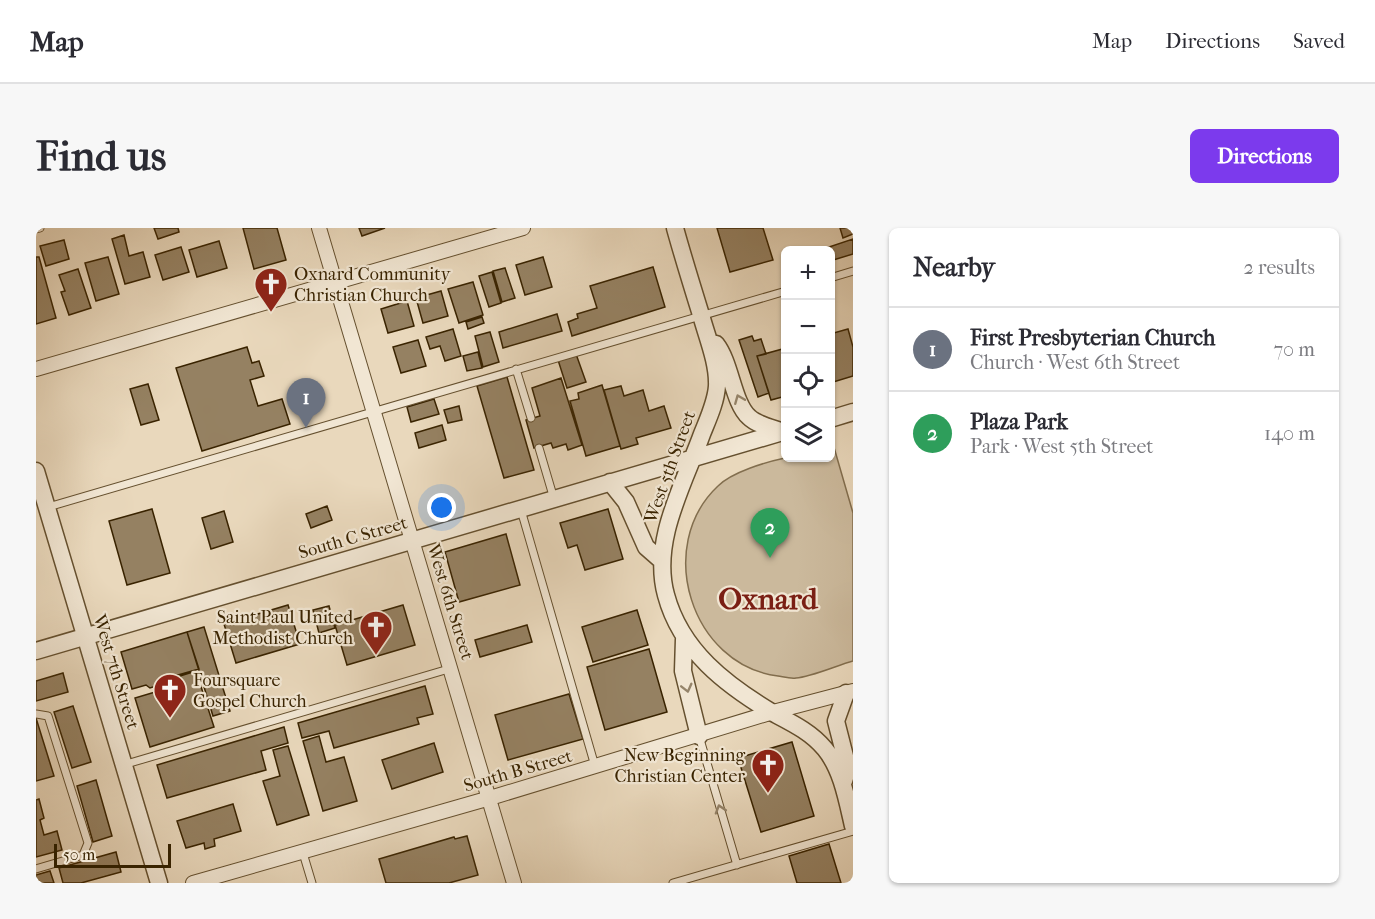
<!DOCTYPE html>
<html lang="en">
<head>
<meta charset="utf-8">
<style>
  body { margin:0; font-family:"IM FELL French Canon",serif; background:#f7f7f7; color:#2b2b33 }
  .controls { position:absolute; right:18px; top:18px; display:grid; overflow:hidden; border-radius:9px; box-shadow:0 2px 4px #0004 }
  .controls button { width:54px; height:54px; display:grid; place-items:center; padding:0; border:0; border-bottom:2px solid #e1e1e2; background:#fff; color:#2b2b33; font:30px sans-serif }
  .scale { position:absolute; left:18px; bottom:15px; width:117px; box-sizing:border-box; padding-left:6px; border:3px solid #392300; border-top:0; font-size:16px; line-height:21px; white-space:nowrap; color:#392300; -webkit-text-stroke:4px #f1e6d3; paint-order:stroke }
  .you { position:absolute; left:406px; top:280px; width:21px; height:21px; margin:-15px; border:4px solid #fff; border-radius:50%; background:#1a73e8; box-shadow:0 0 0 9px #1a73e833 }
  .badge { display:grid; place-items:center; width:39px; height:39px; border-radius:50%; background:#7c3aed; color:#fff; font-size:20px; font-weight:700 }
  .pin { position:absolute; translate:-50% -50px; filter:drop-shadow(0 2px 3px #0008) }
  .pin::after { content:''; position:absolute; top:32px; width:21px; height:18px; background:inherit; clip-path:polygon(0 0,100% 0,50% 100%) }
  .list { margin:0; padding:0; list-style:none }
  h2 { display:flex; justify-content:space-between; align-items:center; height:78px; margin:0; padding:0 24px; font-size:26px }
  h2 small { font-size:20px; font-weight:400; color:#7c7c81 }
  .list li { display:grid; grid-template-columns:39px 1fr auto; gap:18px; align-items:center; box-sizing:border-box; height:84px; padding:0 24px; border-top:2px solid #e1e1e2 }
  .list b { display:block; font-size:22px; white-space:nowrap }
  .list p { margin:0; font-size:20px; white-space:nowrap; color:#7c7c81 }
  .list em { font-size:20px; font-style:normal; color:#7c7c81 }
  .icon { flex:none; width:33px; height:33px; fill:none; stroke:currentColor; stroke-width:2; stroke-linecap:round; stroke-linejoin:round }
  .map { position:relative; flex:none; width:817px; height:655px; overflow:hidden; border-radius:9px }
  header { display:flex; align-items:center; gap:36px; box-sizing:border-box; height:84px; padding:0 30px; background:#fff; border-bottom:2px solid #e1e1e2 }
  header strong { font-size:28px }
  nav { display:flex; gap:33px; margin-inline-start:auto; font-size:21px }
  .intro { display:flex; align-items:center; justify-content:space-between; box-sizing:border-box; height:144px; padding:0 36px }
  h1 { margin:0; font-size:42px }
  .button { padding:15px 27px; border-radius:9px; background:#7c3aed; color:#fff; font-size:21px; font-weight:700 }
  main { display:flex; gap:36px; padding:0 36px }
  aside { flex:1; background:#fff; border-radius:9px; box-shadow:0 2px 4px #0004 }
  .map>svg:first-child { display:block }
  .green { fill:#cbb99c; stroke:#826e4e; stroke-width:1.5 }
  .building { fill:#958162; stroke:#392300; stroke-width:1.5 }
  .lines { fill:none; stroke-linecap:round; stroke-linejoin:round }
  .service-casing { stroke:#65502f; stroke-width:9 }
  .minor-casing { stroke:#65502f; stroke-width:16 }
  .tertiary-casing { stroke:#65502f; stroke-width:19 }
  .service { stroke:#f1e6d3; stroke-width:7 }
  .minor { stroke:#f1e6d3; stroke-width:14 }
  .tertiary { stroke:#f1e6d3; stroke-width:16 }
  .oneway { stroke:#95846a }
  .labels { text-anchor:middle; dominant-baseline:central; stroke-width:4.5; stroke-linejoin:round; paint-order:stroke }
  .poi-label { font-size:18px; fill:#392300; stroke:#f1e6d3; text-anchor:start }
  .street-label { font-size:18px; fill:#392300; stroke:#f1e6d3 }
  .town-label { font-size:30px; font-weight:bold; fill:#7a1f14; stroke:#f1e6d3 }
</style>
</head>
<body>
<header>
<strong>Map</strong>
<nav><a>Map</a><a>Directions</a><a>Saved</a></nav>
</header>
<div class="intro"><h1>Find us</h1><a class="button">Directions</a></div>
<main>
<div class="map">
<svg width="817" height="655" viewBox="0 0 817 655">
  <rect width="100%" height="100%" fill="#e9d8bc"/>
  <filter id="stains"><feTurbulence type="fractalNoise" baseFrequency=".00333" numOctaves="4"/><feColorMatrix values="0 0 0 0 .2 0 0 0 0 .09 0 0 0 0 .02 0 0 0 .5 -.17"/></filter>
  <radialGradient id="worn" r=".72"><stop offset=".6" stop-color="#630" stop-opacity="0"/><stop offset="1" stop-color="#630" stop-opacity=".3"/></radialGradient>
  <!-- green -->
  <path class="green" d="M797 216 817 285V433C802 437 775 449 760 450 755 451 748 449 742 448 655 437 618 318 682 258 696 244 730 234 749 230 763 227 780 230 794 230L795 217Z"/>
  <!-- building -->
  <path class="building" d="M118 0H142L143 4 122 11Z
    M207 0H241L250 32 218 41Z
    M323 0H349L326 8Z
    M681 0H727L737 32 694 44Z
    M804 0H817V6L807 10Z
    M88 7 93 28 107 24 114 49 89 56 76 11Z
    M817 11V26L794 33V22H790V20Z
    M28 12 33 31 10 38 4 18Z
    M183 13 191 40 161 49 153 22Z
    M145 19 153 44 127 52 119 27Z
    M0 29H3L20 90 0 96Z
    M72 29 83 66 60 73 49 35Z
    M507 29 516 59 489 67 480 37Z
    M617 39 629 79 536 108 532 94 542 90 541 86 561 80 554 58Z
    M469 40 479 70 466 74 457 43Z
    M42 41 55 80 33 87 25 64 29 63 23 47Z
    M456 44 465 75 453 79 443 48Z
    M437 54 447 87 423 95 412 61Z
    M405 63 412 88 387 95 380 70Z
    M371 73 378 98 352 105 345 81Z
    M521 86 526 103 467 120 463 104Z
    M446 89 448 95 432 101 430 94Z
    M417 101 425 128 409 133 404 118 394 121 390 109Z
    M812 101 817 119V148L794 155V106Z
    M454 104 463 134 447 139 439 108Z
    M716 108 718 113 725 111 730 126 721 128 733 165 722 169 703 112Z
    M382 112 390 138 365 145 357 119Z
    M211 119 216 135 223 133 228 148 214 152 222 178 246 171 254 196 166 223 140 140Z
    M750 120V168L735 172 721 128Z
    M442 124 446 140 431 143 427 128Z
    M540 126 550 154 531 160 522 132Z
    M471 149 498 242 468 250 441 158Z
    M525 150 546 217 532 222 530 216 517 220 515 215 498 220 490 192 504 188 496 160Z
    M112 156 123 192 105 197 94 161Z
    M566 157 584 218 550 228 534 173 543 171 542 165Z
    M585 158 588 168 607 162 613 183 628 178 635 200 600 210 602 216 585 221 568 162Z
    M398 171 403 186 375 194 371 179Z
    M423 178 426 192 412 195 408 182Z
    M406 197 410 212 383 220 379 205Z
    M291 278 296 292 275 300 270 286Z
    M116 281 134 345 91 357 73 293Z
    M572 281 587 331 549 342 541 317 532 320 524 295Z
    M188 283 197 314 175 321 166 290Z
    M470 306 484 357 423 374 409 324Z
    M252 377 264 416 200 435 188 396Z
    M367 377 379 417 311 437 299 397Z
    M293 378 299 400 283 405 277 382Z
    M601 382 612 417 557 434 546 399Z
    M491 397 496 414 444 429 439 412Z
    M168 399 194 483 177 488 151 404Z
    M151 404 163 441 138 448 136 453 114 460 110 457 96 461 85 424Z
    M613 421 631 484 569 502 551 439Z
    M160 443 178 499 114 519 99 470 146 456 144 448Z
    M27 445 32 464 0 473V453Z
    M389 458 397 486 381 490 383 496 298 520 293 503 266 510 262 495Z
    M533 466 547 511 472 532 459 487Z
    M37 478 55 534 36 540 18 484Z
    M0 490 18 548 0 553Z
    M248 499 252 515 225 523 230 542 131 570 121 537Z
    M283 508 290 534 308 529 321 573 287 583 267 513Z
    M756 514 778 588 725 604 702 530Z
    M398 515 407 544 356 561 346 532Z
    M252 518 273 587 241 597 227 553 244 548 237 522Z
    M60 552 76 608 57 614 41 558Z
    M3 571 8 590 4 592 8 607 21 603 26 622 0 629V572Z
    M197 576 205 603 178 611 179 618 169 621 168 615 150 620 141 593Z
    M431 608 442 647 413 655H350L343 631 418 609 419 611Z
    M793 616 805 655H761L753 628Z
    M80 624 85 644 45 655H27L23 640Z
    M14 643 18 655H0V647Z"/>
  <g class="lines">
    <!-- service casing -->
    <g class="service-casing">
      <path id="service" d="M0 1 4 0
        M794 50 817 43
        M480 141 495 190
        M503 220 518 271
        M12 279 750 63
        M485 282 559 538
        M0 486 12 488 52 615 47 627 0 641
        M663 508 701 637
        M87 537 416 440
        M267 625 276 655
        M637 655 817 603"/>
    </g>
    <!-- minor casing -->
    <g class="minor-casing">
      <path id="minor" d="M283 0 478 655
        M0 141 487 0
        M157 655 454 570 737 484 817 463"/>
    </g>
    <!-- tertiary casing -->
    <g class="tertiary-casing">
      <path id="tertiary" d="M639 0C647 29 656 58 665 87 671 109 682 135 681 158 680 174 672 191 666 206 648 256 615 313 630 367 645 423 690 457 737 485 756 495 775 504 789 521 806 542 811 572 817 598
        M680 116C695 135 697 175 713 189 721 197 737 200 748 204
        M794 191 817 184
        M0 243 123 655
        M574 254 590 274 610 319 626 333
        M648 411 647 443 663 508
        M0 423 750 203
        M808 553 812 540 800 493 810 465"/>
    </g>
    <!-- service -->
    <use href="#service" class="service"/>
    <!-- minor -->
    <use href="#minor" class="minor"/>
    <!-- tertiary -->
    <use href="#tertiary" class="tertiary"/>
  </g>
  <!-- one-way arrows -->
  <defs><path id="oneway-chevron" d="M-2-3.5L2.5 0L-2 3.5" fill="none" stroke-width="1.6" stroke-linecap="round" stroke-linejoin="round" transform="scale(1.5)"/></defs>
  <g class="oneway">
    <use href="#oneway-chevron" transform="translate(703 171) rotate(-112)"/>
    <use href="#oneway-chevron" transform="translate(651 460) rotate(76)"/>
    <use href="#oneway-chevron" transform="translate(684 581) rotate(-107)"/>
  </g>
  <!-- icons -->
  <defs>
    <g id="church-pin" transform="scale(1.725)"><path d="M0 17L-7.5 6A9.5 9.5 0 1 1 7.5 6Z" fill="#8f2418" stroke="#f1e6d3"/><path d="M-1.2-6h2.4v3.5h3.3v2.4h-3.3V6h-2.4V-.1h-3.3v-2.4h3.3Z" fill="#fff"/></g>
  </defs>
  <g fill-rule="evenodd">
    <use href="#church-pin" x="235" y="56"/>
    <use href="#church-pin" x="340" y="399"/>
    <use href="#church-pin" x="134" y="462"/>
    <use href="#church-pin" x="732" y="537"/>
  </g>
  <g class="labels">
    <!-- poi labels -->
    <g class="poi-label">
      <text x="258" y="46">Oxnard Community<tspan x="258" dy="21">Christian Church</tspan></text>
      <text x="317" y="389" text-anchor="end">Saint Paul United<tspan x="317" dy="21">Methodist Church</tspan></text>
      <text x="157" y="452">Foursquare<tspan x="157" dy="21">Gospel Church</tspan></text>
      <text x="709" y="527" text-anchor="end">New Beginning<tspan x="709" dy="21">Christian Center</tspan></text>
    </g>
    <!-- street labels -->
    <g class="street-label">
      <text transform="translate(634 239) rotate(-70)">West 5th Street</text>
      <text transform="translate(317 310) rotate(-16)">South C Street</text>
      <text transform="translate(414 374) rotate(73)">West 6th Street</text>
      <text transform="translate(80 444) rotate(73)">West 7th Street</text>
      <text transform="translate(482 543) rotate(-16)">South B Street</text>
    </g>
    <!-- town labels -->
    <g class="town-label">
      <text x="732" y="371">Oxnard</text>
    </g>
  </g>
  <rect width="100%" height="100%" filter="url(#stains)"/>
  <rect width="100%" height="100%" fill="url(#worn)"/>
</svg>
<div class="controls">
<button>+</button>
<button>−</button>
<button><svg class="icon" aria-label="locate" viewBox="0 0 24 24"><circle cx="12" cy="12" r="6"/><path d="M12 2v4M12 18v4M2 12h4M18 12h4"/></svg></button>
<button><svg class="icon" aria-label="layers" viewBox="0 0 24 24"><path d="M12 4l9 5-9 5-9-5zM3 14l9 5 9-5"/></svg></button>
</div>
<div class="scale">50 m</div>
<div class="you"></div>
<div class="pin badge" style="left:270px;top:200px;background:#6b7280">1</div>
<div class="pin badge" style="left:734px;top:330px;background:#2e9e5b">2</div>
</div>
<aside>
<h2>Nearby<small>2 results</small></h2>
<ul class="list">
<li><span class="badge" style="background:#6b7280">1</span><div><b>First Presbyterian Church</b><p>Church · West 6th Street</p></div><em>70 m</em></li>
<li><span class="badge" style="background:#2e9e5b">2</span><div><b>Plaza Park</b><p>Park · West 5th Street</p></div><em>140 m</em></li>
</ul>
</aside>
</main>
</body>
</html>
